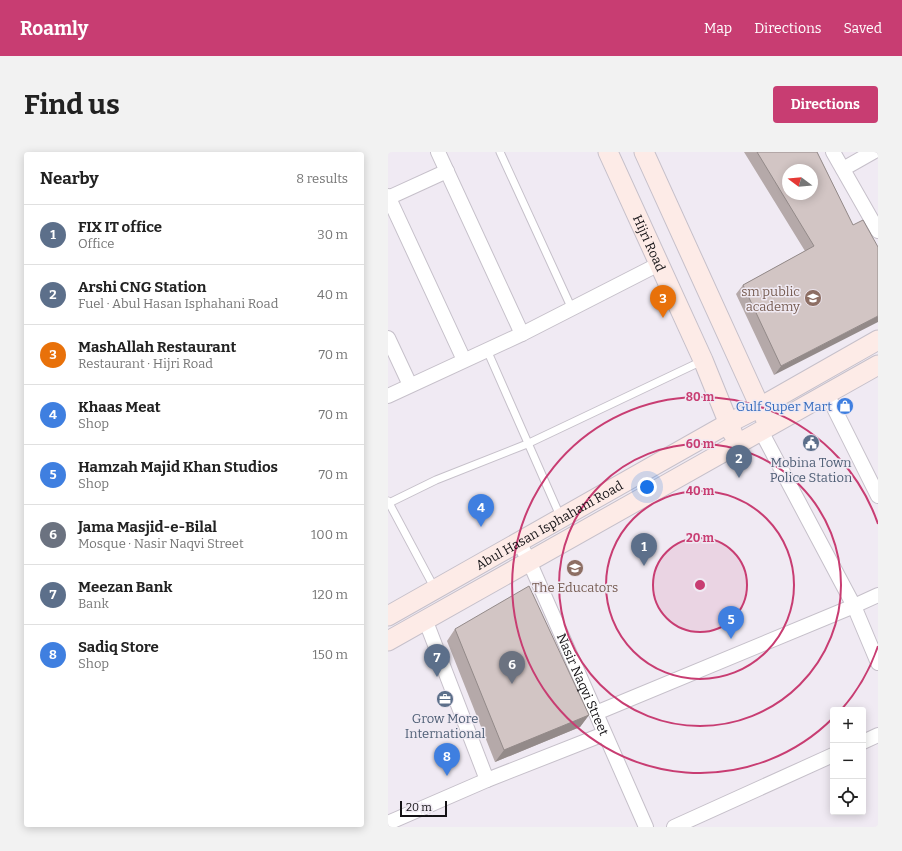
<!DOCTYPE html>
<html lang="en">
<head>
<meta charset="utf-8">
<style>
  body { margin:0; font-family:Bitter,serif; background:#f2f2f2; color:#222 }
  .controls { position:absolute; right:12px; bottom:12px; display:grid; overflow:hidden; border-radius:4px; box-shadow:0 2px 10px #0003 }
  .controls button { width:36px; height:36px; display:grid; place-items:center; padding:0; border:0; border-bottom:1px solid #e0e0e0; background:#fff; color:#222; font:20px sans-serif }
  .compass { position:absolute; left:394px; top:12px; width:36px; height:36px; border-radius:50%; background:#fff; box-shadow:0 2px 10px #0003; rotate:286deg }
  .scale { position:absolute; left:12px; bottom:10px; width:47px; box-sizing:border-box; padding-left:4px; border:2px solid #141215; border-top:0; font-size:11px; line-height:14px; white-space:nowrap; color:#141215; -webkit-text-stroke:3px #f0eaf3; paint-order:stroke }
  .you { position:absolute; left:259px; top:335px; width:14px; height:14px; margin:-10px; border:3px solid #fff; border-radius:50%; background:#1a73e8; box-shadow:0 0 0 6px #1a73e833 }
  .badge { display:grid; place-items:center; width:26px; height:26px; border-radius:50%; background:#c83d72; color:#fff; font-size:13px; font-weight:700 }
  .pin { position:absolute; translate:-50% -33px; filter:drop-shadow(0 1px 2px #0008) }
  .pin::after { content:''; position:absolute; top:21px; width:14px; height:12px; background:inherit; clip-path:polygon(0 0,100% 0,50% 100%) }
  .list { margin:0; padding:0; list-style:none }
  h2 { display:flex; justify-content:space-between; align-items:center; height:52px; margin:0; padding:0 16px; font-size:17px }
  h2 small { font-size:13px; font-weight:400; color:#767676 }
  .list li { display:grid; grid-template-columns:26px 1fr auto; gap:12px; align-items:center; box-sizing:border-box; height:60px; padding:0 16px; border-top:1px solid #e0e0e0 }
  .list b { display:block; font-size:15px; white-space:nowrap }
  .list p { margin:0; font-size:13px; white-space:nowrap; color:#767676 }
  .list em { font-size:13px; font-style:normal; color:#767676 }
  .icon { flex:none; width:22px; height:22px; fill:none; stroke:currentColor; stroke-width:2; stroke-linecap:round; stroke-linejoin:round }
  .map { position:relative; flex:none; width:490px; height:675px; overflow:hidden; border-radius:4px }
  header { display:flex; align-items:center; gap:24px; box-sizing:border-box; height:56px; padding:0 20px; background:#c83d72; color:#fff }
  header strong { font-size:19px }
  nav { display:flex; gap:22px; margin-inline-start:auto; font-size:14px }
  .intro { display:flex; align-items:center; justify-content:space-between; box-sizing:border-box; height:96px; padding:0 24px }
  h1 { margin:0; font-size:28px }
  .button { padding:10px 18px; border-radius:4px; background:#c83d72; color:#fff; font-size:14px; font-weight:700 }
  main { display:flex; gap:24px; padding:0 24px }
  aside { flex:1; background:#fff; border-radius:4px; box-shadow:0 2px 10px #0003 }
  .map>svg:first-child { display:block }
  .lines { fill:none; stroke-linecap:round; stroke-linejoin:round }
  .lane-casing { stroke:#c6c0ca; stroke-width:9 }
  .street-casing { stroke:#c6c0ca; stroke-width:16 }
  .secondary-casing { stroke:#c6c0ca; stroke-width:21 }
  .lane { stroke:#fff; stroke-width:7 }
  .street { stroke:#fff; stroke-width:14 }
  .secondary { stroke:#fdebe7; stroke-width:19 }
  .wall { fill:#b5a9a9 }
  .shaded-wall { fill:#938a89 }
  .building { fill:#d2c5c4; stroke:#938a89; fill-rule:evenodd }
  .ring { fill:none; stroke:#c83d72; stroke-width:2 }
  .labels { text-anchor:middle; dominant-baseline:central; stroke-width:3; stroke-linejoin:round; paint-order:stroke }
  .street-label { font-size:13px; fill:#141215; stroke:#f0eaf3 }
  .education-label { font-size:13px; fill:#785e54; stroke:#f0eaf3; text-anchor:end }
  .shop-label { font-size:13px; fill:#366cbe; stroke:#f0eaf3; text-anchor:end }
  .service-label { font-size:13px; fill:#4e5e75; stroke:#f0eaf3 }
  .centre { fill:#c83d72; stroke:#f0eaf3; stroke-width:2 }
  .ring-label { font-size:12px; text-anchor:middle; font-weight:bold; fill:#c83d72; stroke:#f0eaf3; stroke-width:3; stroke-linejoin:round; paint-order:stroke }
</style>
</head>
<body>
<header>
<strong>Roamly</strong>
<nav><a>Map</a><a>Directions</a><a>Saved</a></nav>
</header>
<div class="intro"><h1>Find us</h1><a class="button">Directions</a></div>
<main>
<aside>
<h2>Nearby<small>8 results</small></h2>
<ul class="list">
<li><span class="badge" style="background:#5c6f8a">1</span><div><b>FIX IT office</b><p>Office</p></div><em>30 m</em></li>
<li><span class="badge" style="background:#5c6f8a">2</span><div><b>Arshi CNG Station</b><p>Fuel · Abul Hasan Isphahani Road</p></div><em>40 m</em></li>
<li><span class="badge" style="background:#e8710a">3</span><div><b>MashAllah Restaurant</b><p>Restaurant · Hijri Road</p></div><em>70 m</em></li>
<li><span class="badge" style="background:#3f7fe0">4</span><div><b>Khaas Meat</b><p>Shop</p></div><em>70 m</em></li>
<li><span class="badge" style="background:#3f7fe0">5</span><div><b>Hamzah Majid Khan Studios</b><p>Shop</p></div><em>70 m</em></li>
<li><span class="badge" style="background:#6b7280">6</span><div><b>Jama Masjid-e-Bilal</b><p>Mosque · Nasir Naqvi Street</p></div><em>100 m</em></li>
<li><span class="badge" style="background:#5c6f8a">7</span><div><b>Meezan Bank</b><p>Bank</p></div><em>120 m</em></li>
<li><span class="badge" style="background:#3f7fe0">8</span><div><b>Sadiq Store</b><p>Shop</p></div><em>150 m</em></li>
</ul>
</aside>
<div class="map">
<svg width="490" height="675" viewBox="0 0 490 675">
  <rect width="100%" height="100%" fill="#f0eaf3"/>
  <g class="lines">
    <!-- lane casing -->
    <g class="lane-casing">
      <path id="lane" d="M112 0 184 157
        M99 198 173 366
        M0 349 47 437
        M1 351 48 328 139 292 314 209"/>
    </g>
    <!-- street casing -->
    <g class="street-casing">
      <g id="street">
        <path d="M50 0 134 182"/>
        <path d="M445 0 490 79"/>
        <path d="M455 17 485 0"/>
        <path d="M0 44 76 208"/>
        <path d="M0 46 59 19"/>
        <path d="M0 186 22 233"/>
        <path d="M439 242 490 344"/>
        <path d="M0 244 134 182 271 112"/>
        <path d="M373 279 466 454 490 511"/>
        <path id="s1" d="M131 390 141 409 258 675"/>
        <path d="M37 467 99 628"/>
        <path d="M208 561 466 454 490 443"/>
        <path d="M475 590 490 583"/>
        <path d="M0 671 99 628 216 582"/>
        <path d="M286 675 445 603"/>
      </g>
    </g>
    <!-- secondary casing -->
    <g class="secondary-casing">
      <g id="secondary">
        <path id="s2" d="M220 0 315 208 345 282"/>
        <path d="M256 0 377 266"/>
        <path id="s3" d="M0 464 341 271 372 255 490 188"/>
        <path d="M0 489 490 213"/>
      </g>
    </g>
    <!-- lane -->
    <use href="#lane" class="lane"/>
    <!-- street -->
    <use href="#street" class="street"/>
    <!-- secondary -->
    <use href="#secondary" class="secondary"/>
  </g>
  <!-- wall -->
  <path class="wall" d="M356 0H429L465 73 490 95 386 223 348 142 355 133 417 99Z
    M67 477 201 563 192 575 107 610 59 489Z"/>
  <!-- shaded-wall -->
  <path class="shaded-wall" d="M490 164V170L386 223 393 214Z
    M201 563 192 575 107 610 116 598Z"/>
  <!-- building -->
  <path class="building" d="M369 0H429L465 73 475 68 490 95V164L393 214 355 133 426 94ZM400 18H424V42H400Z
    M141 434 201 563 116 598 67 477Z"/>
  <!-- distance rings -->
  <circle cx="312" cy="433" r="47" fill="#c83d72" fill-opacity=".12"/>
  <g class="ring">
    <circle cx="312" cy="433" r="47"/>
    <circle cx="312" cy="433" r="94"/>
    <circle cx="312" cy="433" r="141"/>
    <path d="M490 494A188 188 0 0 1 453 558M445 566A188 188 0 1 1 490 372"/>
  </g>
  <!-- icons -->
  <defs>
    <g id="school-disc" transform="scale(0.9)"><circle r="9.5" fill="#8d6e63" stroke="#f0eaf3"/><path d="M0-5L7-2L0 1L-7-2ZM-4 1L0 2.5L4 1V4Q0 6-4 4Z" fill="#fff"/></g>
    <g id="shop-disc" transform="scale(0.9)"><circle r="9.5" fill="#3f7fe0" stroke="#f0eaf3"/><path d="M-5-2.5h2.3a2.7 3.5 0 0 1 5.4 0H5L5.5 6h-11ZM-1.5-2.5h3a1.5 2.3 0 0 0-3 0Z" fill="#fff"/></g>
    <g id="civic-disc" transform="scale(0.9)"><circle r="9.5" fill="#5c6f8a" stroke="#f0eaf3"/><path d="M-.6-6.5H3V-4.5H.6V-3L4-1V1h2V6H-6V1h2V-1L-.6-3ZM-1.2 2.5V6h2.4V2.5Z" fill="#fff"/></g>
    <g id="office-disc" transform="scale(0.9)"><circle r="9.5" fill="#5c6f8a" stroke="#f0eaf3"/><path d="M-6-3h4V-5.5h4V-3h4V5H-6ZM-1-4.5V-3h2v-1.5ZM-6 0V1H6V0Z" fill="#fff"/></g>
  </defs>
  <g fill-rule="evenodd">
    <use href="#school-disc" x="425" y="146"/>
    <use href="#shop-disc" x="457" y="254"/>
    <use href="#civic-disc" x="423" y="291"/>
    <use href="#school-disc" x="187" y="416"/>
    <use href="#office-disc" x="57" y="547"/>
  </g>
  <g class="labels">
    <!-- street labels -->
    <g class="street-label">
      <text stroke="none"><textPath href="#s2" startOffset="100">Hijri Road</textPath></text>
      <text stroke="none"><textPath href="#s3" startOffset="185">Abul Hasan Isphahani Road</textPath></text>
      <text stroke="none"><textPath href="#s1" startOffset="156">Nasir Naqvi Street</textPath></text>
    </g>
    <!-- education labels -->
    <g class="education-label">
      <text x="412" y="139">sm public<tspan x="412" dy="15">academy</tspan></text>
      <text x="187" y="435" text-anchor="middle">The Educators</text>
    </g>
    <!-- shop labels -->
    <g class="shop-label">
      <text x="444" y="254">Gulf Super Mart</text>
    </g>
    <!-- service labels -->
    <g class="service-label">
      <text x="423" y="310">Mobina Town<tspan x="423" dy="15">Police Station</tspan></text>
      <text x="57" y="566">Grow More<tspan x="57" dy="15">International</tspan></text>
    </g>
  </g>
  <circle cx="312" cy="433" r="6" class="centre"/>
  <g class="ring-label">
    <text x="312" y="249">80 m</text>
    <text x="312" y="296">60 m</text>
    <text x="312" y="343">40 m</text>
    <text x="312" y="390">20 m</text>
  </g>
</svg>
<div class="controls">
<button>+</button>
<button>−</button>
<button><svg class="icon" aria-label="locate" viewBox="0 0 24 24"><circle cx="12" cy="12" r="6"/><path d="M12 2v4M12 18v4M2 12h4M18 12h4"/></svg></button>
</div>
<svg class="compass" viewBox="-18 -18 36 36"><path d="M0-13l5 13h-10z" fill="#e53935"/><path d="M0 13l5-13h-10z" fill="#767676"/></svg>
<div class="scale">20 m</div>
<div class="you"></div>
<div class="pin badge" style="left:256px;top:414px;background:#5c6f8a">1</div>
<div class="pin badge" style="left:351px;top:326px;background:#5c6f8a">2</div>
<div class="pin badge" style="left:275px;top:166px;background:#e8710a">3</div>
<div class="pin badge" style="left:93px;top:375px;background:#3f7fe0">4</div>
<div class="pin badge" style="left:343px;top:487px;background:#3f7fe0">5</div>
<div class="pin badge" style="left:124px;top:532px;background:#6b7280">6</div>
<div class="pin badge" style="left:49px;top:525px;background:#5c6f8a">7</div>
<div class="pin badge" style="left:59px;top:624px;background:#3f7fe0">8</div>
</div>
</main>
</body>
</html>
